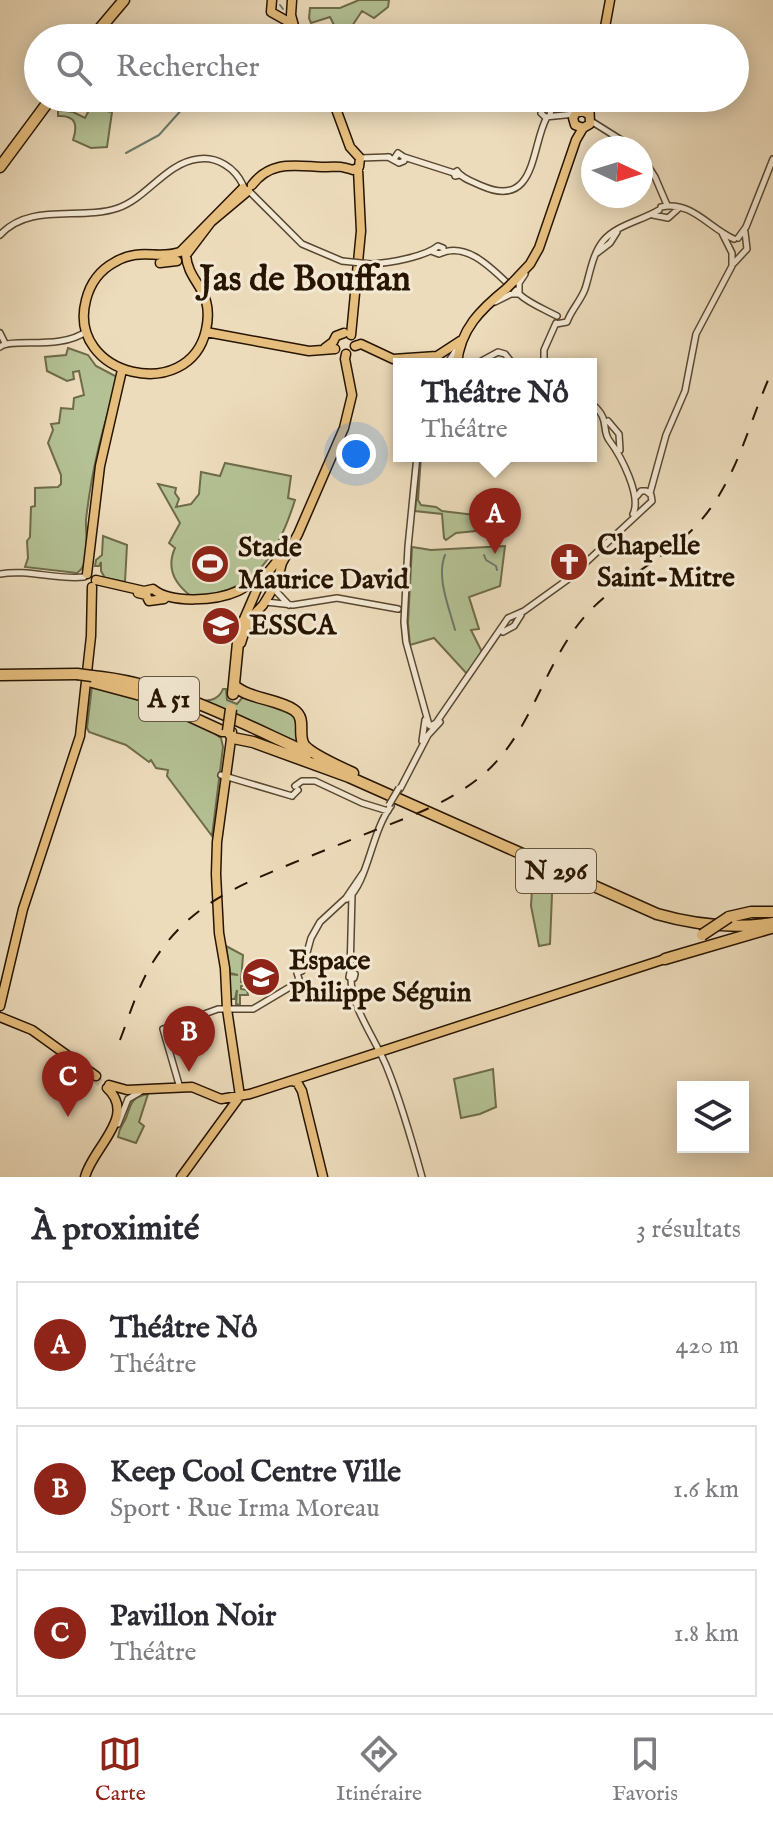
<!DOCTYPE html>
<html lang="fr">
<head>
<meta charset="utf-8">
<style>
  body { margin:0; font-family:"IM FELL English",serif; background:#f2f2f3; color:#2b2b33 }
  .controls { position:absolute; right:24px; bottom:24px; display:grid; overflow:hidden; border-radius:0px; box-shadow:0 4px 20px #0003 }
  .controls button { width:72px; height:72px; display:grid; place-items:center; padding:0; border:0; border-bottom:2px solid #e1e1e2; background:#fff; color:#2b2b33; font:40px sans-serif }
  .compass { position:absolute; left:581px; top:136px; width:72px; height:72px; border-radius:50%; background:#fff; box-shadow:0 4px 20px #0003; rotate:94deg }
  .you { position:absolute; left:356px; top:454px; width:28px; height:28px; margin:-20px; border:6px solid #fff; border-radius:50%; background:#1a73e8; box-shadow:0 0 0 12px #1a73e833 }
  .badge { display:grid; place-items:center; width:52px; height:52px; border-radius:50%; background:#8f2418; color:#fff; font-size:26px; font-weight:700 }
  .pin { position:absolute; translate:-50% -66px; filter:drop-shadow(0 2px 4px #0008) }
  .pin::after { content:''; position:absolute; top:42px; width:28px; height:24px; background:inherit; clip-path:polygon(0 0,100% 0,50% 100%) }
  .popup { position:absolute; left:393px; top:358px; width:204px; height:104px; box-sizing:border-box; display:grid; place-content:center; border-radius:0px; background:#fff; filter:drop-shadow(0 2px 6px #0005); font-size:26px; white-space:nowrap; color:#7c7c81 }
  .popup b { font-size:30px; color:#2b2b33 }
  .popup::after { content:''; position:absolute; left:50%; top:100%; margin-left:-16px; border:16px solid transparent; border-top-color:#fff }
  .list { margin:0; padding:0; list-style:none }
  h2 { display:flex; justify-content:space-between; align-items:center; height:104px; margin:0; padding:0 32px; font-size:34px }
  h2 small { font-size:26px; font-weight:400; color:#7c7c81 }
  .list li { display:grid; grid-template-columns:52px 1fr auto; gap:24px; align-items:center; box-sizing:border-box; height:128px; margin:0 16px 16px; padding:0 16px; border:2px solid #e1e1e2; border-radius:0px }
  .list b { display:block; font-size:30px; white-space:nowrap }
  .list p { margin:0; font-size:26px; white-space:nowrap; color:#7c7c81 }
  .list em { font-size:26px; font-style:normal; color:#7c7c81 }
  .icon { flex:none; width:44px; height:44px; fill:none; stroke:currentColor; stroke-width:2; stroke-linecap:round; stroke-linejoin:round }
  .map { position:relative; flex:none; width:773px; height:1177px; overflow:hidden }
  .search { position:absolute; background:#fff; box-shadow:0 4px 20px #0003; left:24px; right:24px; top:24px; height:88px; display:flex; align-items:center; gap:20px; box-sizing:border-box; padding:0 28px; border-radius:44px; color:#7c7c81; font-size:30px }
  .sheet { height:536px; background:#fff }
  nav { display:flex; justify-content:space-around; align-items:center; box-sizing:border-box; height:112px; border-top:2px solid #e1e1e2; background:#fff; font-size:22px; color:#7c7c81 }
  nav a { display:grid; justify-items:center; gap:4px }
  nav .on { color:#8f2418 }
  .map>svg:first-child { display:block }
  .green { fill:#b4c194; stroke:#6e6b4a; stroke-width:2 }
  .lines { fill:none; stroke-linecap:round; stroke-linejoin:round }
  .stream { stroke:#6b7969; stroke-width:2 }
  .major-tunnel { stroke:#cfbea0; stroke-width:8; stroke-dasharray:8 4; stroke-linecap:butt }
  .minor-casing { stroke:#584730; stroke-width:8 }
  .major-casing { stroke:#271501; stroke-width:11 }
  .highway-casing { stroke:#271501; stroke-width:13 }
  .minor { stroke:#f3e8d3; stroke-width:5 }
  .major { stroke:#e6be7e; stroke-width:8 }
  .highway { stroke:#e6be7e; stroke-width:10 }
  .rail { stroke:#271501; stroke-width:2; stroke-dasharray:14 14; stroke-linecap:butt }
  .minor-bridge-casing { stroke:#584730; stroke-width:8; stroke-linecap:butt }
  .major-bridge-casing { stroke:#271501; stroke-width:11; stroke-linecap:butt }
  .highway-bridge-casing { stroke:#271501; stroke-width:13; stroke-linecap:butt }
  .minor-bridge { stroke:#f3e8d3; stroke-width:5 }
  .major-bridge { stroke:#e6be7e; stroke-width:8 }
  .highway-bridge { stroke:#e6be7e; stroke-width:10 }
  .labels { text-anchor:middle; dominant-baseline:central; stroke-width:6; stroke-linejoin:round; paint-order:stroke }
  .shield { fill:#f3e8d3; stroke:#645440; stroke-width:2 }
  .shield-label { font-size:26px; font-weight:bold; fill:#271501 }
  .poi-label { font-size:28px; font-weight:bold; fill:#271501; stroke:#f3e8d3; text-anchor:start }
  .district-label { font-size:36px; font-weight:bold; fill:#271501; stroke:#f3e8d3 }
</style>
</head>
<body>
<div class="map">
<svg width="773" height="1177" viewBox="0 0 773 1177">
  <rect width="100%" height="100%" fill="#eddcbc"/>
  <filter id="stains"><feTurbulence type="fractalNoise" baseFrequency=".0025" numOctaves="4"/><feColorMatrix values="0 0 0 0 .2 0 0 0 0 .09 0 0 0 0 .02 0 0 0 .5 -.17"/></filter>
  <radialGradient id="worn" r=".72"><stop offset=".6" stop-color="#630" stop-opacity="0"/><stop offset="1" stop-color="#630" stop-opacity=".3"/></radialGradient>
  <!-- green -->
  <path class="green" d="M359 0H389L388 7 374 18 362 11 344 38H318L334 25 330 17 311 23 309 18 310 8H340Z
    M90 108 112 112 107 147 91 148 73 140C78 125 76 115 58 116V110L73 112 85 118Z
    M68 348 88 355 96 366 119 378C104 421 91 474 86 520 85 536 92 563 77 573L25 567 28 558 27 541 30 537 31 507 35 506V488L58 487 61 484V475L48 443 53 430 51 424 59 423 61 408 73 409 74 398 84 395 79 371 73 372 74 379 67 381 47 371 45 357 66 355Z
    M421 456 418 500 421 505 436 507 442 511 500 518 499 520 506 522V528L456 533 446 540 444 538 442 514 415 511Z
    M225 463 291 476 288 498 295 500C278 554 255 595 191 596 175 584 166 568 175 548L169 543 180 523 158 484 176 488 175 493 179 499 176 507 191 504 199 494 201 472 220 476Z
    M103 536 127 545 125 582 105 578 101 571V562L99 566H95L96 560 102 555Z
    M505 546 500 586 469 597 479 629 471 630 482 652 467 674 434 638 410 645 408 623 412 547 431 550Z
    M92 686C137 697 184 709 221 738L223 747 212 836 167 776 168 770 156 768 151 760 149 762 126 745 89 732 87 728Z
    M223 689H226L227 700 237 704 242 698H248L291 714 296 717 304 745 200 701C211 701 219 699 223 689Z
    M532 890 548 891 552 894 550 944 539 946 531 906Z
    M226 946 243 955 241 982 248 983V985L241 986V989L247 990 248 995H240V1005L236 1004 237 990 235 999H230L229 974 238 975 230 973Z
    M493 1069 496 1107 480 1114 461 1118 454 1079Z
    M148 1094 139 1122 144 1126 136 1143 118 1137C119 1128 122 1126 126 1118 131 1104 131 1097 148 1094Z"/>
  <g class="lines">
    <!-- stream -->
    <path class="stream" d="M280 5 283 9
      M126 153 159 135 192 98
      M445 555C436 577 449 607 455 630
      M484 555 486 560 496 566 497 570"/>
    <!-- major-tunnel -->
    <path class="major-tunnel" d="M94 1078 107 1088"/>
    <!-- minor casing -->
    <g class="minor-casing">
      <path id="minor" d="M550 116 551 108H543L541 113 545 117 575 114
        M591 121 634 148
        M641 155 655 177 667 205
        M388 157 399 163 404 161V157L398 153 394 159
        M404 157 454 173
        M360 158 389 157
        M459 175 455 176 454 173 457 171C461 178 473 182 482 186 537 210 531 145 547 117
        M249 191 302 244 342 261
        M661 207C691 200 709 228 734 239
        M653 215 668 218 678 209
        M0 235C30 202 80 221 118 208 147 198 166 163 198 159 217 156 235 168 243 185
        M738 238 746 227 773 159
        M431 251 439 254C470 239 498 276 519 294 530 304 544 309 557 316
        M597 253 610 243 617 232
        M734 263 747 249 745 232
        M371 264C389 263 425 257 438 246L443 248
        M519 294V283L525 274
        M495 302 511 294H518
        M556 324 567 322C571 310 580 302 585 289 590 274 592 255 603 241 616 225 641 221 659 210
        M0 333 5 343
        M0 347C12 337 60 351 87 331
        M447 364 457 348
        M476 364 498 352 505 354 513 364
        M544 364V350L556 323
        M591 403C611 419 601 429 609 440 621 456 642 496 633 514
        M608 421 619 434 620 450
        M417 456 408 547 404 622 406 642 429 725
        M650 493 666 435 685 391 696 334 732 266V253L722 233
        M0 574C28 569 56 580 84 577
        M274 589 289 605
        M266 602 293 605 337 598 398 609
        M503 632 514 626 521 615
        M430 726 436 723 508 618 524 611 567 580 652 501 651 495 646 491H641L637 496
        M422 741 425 720
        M221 775 292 796
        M295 786 302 781H315L362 803 388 811
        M400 789 428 735 440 722
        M292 796 298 790
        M347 899C368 883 371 832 391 806
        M350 972 352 895
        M350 972 355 974 354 978 349 977Z
        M351 979C351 1008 377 1041 388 1070 402 1105 412 1141 422 1177
        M180 1088 163 1029 218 1009H253L295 984 299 979 297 973 302 971 311 938 320 922 346 898 363 873
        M118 1124 128 1099 140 1092"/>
    </g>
    <!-- major casing -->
    <g class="major-casing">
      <path id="major" d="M272 0 271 12 287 21 296 38
        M292 0 291 15 294 26
        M603 38 610 0
        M588 114 583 111 576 113 573 118 575 125 583 128 590 124 589 98
        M252 185C271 160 295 166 322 167 339 167 336 165 353 170L359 167 360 158 350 147 332 98
        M243 188 180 252C157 260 141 247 115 262 100 270 90 284 86 300 66 376 189 405 206 330 215 289 188 284 186 255L211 222 248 191
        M160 263 177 261
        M513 282 530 264 539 248 576 140 583 128
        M206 332 309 351 335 349
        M351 335 361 231 358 169
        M355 346 361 344 393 359 437 356 460 341
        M325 348 333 342 336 336 344 333
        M457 364C460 329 481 309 507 288
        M87 574 100 466 122 370
        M96 580 144 591 153 589C171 604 216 601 238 591 244 589 249 583 254 580L273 589
        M138 593 146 595 149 601 164 599
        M241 626 260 582 282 555
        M241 643 248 621 263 605 277 582 282 563 298 534 344 428 352 395 345 359 346 354
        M0 1006 23 909 80 736 91 636 92 587
        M0 1017 32 1030 96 1076
        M291 1081 297 1082 302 1091 323 1177
        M109 1085 127 1090 192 1087 221 1099 250 1094 665 959
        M85 1177C92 1148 138 1116 107 1088
        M181 1177 240 1096 227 1009 225 968 219 933 216 874 217 842 232 732"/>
    </g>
    <!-- highway casing -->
    <g class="highway-casing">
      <path id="highway" d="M92 38 124 0
        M0 167 51 98
        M0 675 77 674
        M92 676C169 683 239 722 308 753
        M92 682 148 697 222 731H228L233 738 253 742 349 777 657 914C695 925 733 929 773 923
        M236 687C250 699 278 699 294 710 307 719 297 734 304 745 311 754 342 768 353 773
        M233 694 239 632
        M729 917 751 912H773
        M665 959 771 928"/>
    </g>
    <!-- minor -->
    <use href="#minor" class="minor"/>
    <!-- major -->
    <use href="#major" class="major"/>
    <!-- highway -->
    <use href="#highway" class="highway"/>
    <!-- rail -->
    <path class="rail" d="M120 1040C130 1014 138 986 153 962 188 906 235 887 293 863 323 851 353 839 383 827 417 814 450 801 479 778 529 738 540 675 577 626 607 585 657 565 692 530 737 485 747 425 773 369"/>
    <!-- minor-bridge casing -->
    <g class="minor-bridge-casing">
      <path id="minor-bridge" d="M342 261 371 264
        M389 805 399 788"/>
    </g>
    <!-- major-bridge casing -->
    <g class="major-bridge-casing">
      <path id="major-bridge" d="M507 288 513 282"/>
    </g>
    <!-- highway-bridge casing -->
    <g class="highway-bridge-casing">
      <path id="highway-bridge" d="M77 674 92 676
        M228 731 231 709
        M702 935 729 917"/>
    </g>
    <!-- minor-bridge -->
    <use href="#minor-bridge" class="minor-bridge"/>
    <!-- major-bridge -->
    <use href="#major-bridge" class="major-bridge"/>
    <!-- highway-bridge -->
    <use href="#highway-bridge" class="highway-bridge"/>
  </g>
  <!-- icons -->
  <defs>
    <g id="church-disc" transform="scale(2)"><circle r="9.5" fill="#8f2418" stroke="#f3e8d3"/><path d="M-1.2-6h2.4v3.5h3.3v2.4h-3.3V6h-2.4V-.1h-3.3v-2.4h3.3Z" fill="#fff"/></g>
    <g id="stadium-disc" transform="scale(2)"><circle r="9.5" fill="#8f2418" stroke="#f3e8d3"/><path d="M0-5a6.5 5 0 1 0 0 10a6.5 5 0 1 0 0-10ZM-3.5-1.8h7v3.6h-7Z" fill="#fff"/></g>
    <g id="university-disc" transform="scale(2)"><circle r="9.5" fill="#8f2418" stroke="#f3e8d3"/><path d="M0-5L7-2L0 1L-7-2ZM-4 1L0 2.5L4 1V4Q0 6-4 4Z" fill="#fff"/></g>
  </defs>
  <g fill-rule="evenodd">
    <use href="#church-disc" x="569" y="562"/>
    <use href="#stadium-disc" x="210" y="564"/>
    <use href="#university-disc" x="221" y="626"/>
    <use href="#university-disc" x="261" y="977"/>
  </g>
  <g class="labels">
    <!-- shield labels -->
    <g class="shield">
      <rect x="139" y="677" width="60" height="44" rx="6"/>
      <rect x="516" y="849" width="80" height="44" rx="6"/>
    </g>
    <g class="shield-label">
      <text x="169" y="699">A 51</text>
      <text x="556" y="871">N 296</text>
    </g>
    <!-- poi labels -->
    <g class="poi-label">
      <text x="597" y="546">Chapelle<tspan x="597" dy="32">Saint-Mitre</tspan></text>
      <text x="238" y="548">Stade<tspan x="238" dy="32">Maurice David</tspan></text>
      <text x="249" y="626">ESSCA</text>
      <text x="289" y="961">Espace<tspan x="289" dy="32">Philippe Séguin</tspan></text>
    </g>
    <!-- district labels -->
    <g class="district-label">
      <text x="305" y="280">Jas de Bouffan</text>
    </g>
  </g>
  <rect width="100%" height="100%" filter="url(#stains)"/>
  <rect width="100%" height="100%" fill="url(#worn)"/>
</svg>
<div class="controls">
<button><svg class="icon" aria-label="layers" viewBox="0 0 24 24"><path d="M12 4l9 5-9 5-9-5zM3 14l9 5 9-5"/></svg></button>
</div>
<svg class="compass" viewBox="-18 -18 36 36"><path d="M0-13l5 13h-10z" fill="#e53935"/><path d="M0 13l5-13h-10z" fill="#7c7c81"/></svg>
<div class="you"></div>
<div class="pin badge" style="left:495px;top:554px">A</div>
<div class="popup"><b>Théâtre Nô</b>Théâtre</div>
<div class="pin badge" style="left:189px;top:1072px">B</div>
<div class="pin badge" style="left:68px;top:1117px">C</div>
<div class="search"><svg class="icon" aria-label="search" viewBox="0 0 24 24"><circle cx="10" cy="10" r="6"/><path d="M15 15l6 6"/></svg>Rechercher</div>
</div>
<section class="sheet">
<h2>À proximité<small>3 résultats</small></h2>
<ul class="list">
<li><span class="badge">A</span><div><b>Théâtre Nô</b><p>Théâtre</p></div><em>420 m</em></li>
<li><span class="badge">B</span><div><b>Keep Cool Centre Ville</b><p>Sport · Rue Irma Moreau</p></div><em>1.6 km</em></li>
<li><span class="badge">C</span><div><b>Pavillon Noir</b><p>Théâtre</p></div><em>1.8 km</em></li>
</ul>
</section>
<nav>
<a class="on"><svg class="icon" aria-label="map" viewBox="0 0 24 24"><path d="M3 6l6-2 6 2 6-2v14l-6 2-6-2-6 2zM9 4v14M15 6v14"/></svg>Carte</a>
<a><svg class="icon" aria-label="directions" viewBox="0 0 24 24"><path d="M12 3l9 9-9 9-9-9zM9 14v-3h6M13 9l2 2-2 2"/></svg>Itinéraire</a>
<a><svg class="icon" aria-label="saved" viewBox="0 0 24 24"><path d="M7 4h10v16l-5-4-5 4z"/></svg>Favoris</a>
</nav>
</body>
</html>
